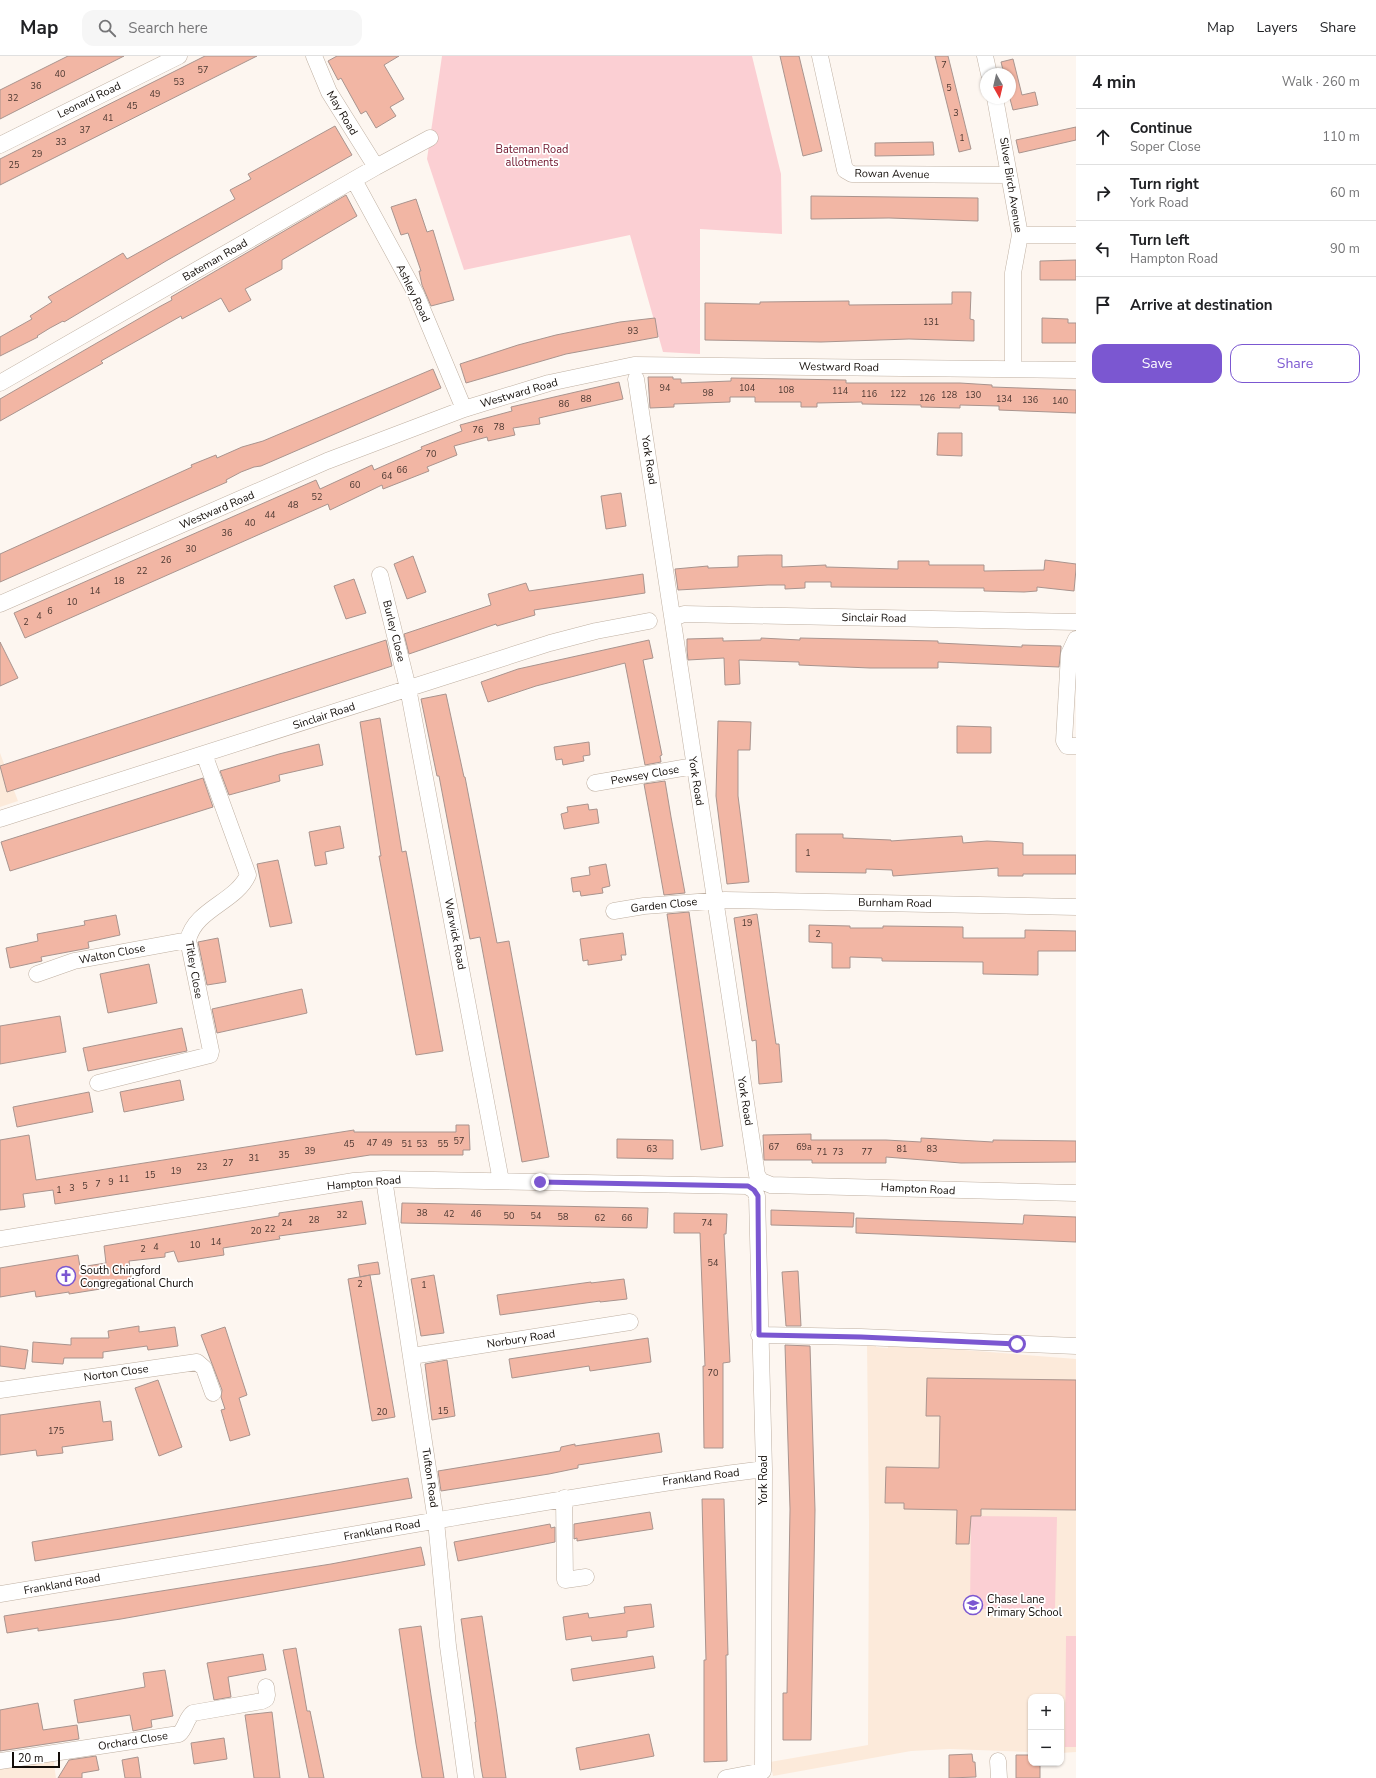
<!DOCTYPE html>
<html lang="en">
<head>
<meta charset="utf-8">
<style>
  body { margin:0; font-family:"Nunito Sans",sans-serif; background:#f6f6f6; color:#202124 }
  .controls { position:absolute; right:12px; bottom:12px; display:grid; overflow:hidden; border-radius:8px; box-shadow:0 1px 3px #0004 }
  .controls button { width:36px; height:36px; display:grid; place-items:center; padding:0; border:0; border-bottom:1px solid #e0e0e0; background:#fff; color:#202124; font:20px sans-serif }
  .compass { position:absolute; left:980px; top:12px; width:36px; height:36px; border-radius:50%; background:#fff; box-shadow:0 1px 3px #0004; rotate:172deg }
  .scale { position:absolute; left:12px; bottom:10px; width:48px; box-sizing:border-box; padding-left:4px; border:2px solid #130d09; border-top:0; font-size:11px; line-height:14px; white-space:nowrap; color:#130d09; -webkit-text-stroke:3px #fff; paint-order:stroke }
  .stop { position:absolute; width:12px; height:12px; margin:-9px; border:3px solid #7b57d1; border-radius:50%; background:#fff }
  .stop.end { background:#7b57d1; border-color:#fff; box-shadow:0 1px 4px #0008 }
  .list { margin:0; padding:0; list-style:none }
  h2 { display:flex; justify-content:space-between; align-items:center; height:52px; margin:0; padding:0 16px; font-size:17px }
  h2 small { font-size:13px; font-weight:400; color:#757577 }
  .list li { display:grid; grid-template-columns:26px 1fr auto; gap:12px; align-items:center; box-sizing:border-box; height:56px; padding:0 16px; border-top:1px solid #e0e0e0 }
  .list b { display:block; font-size:15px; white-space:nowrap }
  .list p { margin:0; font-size:13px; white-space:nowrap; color:#757577 }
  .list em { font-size:13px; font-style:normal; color:#757577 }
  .actions { display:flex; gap:8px; padding:12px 16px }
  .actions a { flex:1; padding:9px 0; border:1px solid #7b57d1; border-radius:12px; text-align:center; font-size:14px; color:#7b57d1 }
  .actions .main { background:#7b57d1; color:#fff }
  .icon { flex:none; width:22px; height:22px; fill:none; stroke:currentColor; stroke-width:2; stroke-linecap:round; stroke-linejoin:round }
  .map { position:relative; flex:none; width:1076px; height:1722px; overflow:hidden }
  header { display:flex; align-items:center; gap:24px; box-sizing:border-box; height:56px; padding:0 20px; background:#fff; border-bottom:1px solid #e0e0e0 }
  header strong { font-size:19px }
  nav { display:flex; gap:22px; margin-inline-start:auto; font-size:14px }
  .search { width:280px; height:36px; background:#f6f6f6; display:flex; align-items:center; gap:10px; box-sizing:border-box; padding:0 14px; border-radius:12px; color:#757577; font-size:15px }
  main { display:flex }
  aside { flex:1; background:#fff }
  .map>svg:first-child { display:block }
  .built { fill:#fceada }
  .green { fill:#fbcfd3 }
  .building { fill:#f2b6a4; stroke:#a9948e }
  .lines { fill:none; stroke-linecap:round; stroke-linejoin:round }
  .minor-casing { stroke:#bfb0a2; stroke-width:17 }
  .minor { stroke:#fff; stroke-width:16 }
  .route { stroke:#7b57d1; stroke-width:5 }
  .labels { text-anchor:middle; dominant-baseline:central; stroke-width:3.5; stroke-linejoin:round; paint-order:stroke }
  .number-label { font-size:9px; fill:#4b3730 }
  .street-label { font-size:11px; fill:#130d09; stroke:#fff }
  .park-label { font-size:11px; fill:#6e122a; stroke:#fff }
  .poi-label { font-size:11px; fill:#130d09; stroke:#fff; text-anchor:start }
</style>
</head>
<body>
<header>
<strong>Map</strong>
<div class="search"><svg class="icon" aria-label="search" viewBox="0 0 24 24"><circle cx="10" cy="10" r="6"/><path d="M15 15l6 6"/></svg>Search here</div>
<nav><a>Map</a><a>Layers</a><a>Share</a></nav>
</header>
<main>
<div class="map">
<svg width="1076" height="1722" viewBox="0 0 1076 1722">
  <rect width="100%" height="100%" fill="#fdf6f0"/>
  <!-- built -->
  <path class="built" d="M0 697 18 745 0 751Z
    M867 1286 876 1287V1291L888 1292V1288L1076 1303V1696L1061 1697V1641H1031V1696L950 1693 911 1695 773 1720 770 1706 868 1689 869 1467Z
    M53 1701 56 1722H0V1709Z"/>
  <!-- green -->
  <path class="green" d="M442 0H752L781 118 782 178 700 173V298L663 296 630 179 464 214 427 103Z
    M971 1460 1057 1461 1055 1554 970 1553Z
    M1066 1580H1076V1691H1065Z"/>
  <!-- building -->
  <path class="building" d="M68 0H124L0 63V34Z
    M205 0H257L0 129V103Z
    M337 0H399L384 9 404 43 390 51 396 60 376 72 366 55 361 58 341 22 338 24 328 5Z
    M780 0H799L822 95 803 100Z
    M935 0H948L971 93 959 96Z
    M1013 3 1022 39 1035 36 1038 49 1013 54 1010 43V18H1004L1001 6Z
    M335 70 352 99 166 205 64 266 63 265 50 272 37 280 38 281 0 300V281L32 263 30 260 52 246 48 241 123 197 127 203 235 143 230 134 251 123 248 118Z
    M1076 71V84L1019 97 1016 84Z
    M933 86 934 99 875 100V87Z
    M346 139 357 160 282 204V213L245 233 251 244 229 256 221 242 182 263 181 260 101 305 103 307 0 365V343L159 251 172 244 171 241Z
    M811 140 978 142V165L889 162 811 163Z
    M416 143 427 176 433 174 454 244 431 250 422 229 419 215H421L408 177 401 179 391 151Z
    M1076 204V224H1040V205Z
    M952 236H971L970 263 974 264V285L909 283 821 286 705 284V247L760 248V246L849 245V249L952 248Z
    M655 262 658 281 566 298 466 327 460 308 518 289 556 279 620 266Z
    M1042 262 1068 263V267H1076V287H1042Z
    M433 313 441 332 261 410 254 411 241 416 226 424 227 426 0 526V498L192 411 191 409 216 399 217 402 242 391 263 385Z
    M648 321H673V323H681V327L731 325V322L846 324V327H960L992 329V331L1076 334V357L999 354V350L960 349V352L921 351V349L862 348V346L817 347V351H801V346H755V341H730V346L674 348V351L650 352Z
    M619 326 623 343 539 362 540 368 513 372 515 379 488 385 487 381 454 390 457 399 427 411 429 415 383 433 382 429 330 454 328 448 25 582 14 557 316 424 320 433 372 409 374 414 422 393 421 391 462 375 460 369 512 355 511 351Z
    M938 377H962V400L937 399Z
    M621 437 626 470 606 473 601 440Z
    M767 499H782V511L826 509V511L898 513V505H929V509H984V515L1044 514 1045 504 1076 508V513L1074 535 1037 531V535L1024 536 984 535V532L831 531V526H805V532L785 533V529H768L678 534 675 513 708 510V512L738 511V500Z
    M413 500 426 536 407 543 394 508Z
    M643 518 645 537 534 554 535 559 497 570 496 568 409 598 404 578 491 549 488 538 526 527 529 535Z
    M354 523 366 557 346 563 334 530Z
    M723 582V585L761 584V582L800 584V582L938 585V587L1022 591V589L1061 590V592L1059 611 938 606V612H870L799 609V606L739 604 740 628 725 629 724 602 688 604 687 594V583Z
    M386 584 392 610 7 736 0 710Z
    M649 584 653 602 643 604 662 699 660 700 661 706 645 709 625 607 536 630 488 646 481 626 518 613Z
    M0 586 18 622 0 630Z
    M446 638 464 721H465L497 887 509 885 549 1101 522 1106 480 881 470 883 439 720H437L421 643Z
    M380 662 402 796 406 795 443 995 416 999 379 800H381L360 666Z
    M718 665 751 666 750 694H738V740L749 826 727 828 716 740Z
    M957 670 991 671V697H957Z
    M589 686 590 699 583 700 584 705 563 709 562 703 556 704 554 691Z
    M319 688 323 709 279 719 280 725 229 739 220 715 279 698Z
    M203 722 213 751 10 815 1 786Z
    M665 725 671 761 685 837 664 839 654 783 644 728Z
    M588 748 589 754 597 753 599 767 564 773 561 758 568 756 567 751Z
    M340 770 344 792 325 796 327 808 315 810 309 776Z
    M796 778H843V782L891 784V785L962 780 963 787 987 785 1023 787V799H1076V818H1023V820H998V812L893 820 892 814 866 813V817L796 816Z
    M278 804 292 867 270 871 257 808Z
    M606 808 610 830 602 832 603 837 581 840 580 835 573 836 571 822 590 819 589 811Z
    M689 856 723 1090 701 1094 667 858Z
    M757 858 776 988H779L782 1026 759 1028 756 984 752 985 734 862Z
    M116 859 120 879 88 886 89 892 41 901 42 905 10 912 6 892 38 885 37 878 85 869 84 865Z
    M809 869 850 870V872H883V870L963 871V882H1025V874L1076 875V895H1038V919L983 918V906L882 905V902L850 901V912H832V887L809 886Z
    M623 877 626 899H621L622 904 588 909V904L583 905 580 883Z
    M218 882 226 926 207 929 198 886Z
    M149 908 157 947 108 957 100 918Z
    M302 933 307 957 217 977 212 953Z
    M60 960 66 996 0 1008V970Z
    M182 972 187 995 88 1015 83 992Z
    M180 1024 184 1044 124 1056 120 1036Z
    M89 1036 93 1056 17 1071 13 1051Z
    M456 1069H469L470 1094H463V1099H370L55 1148 53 1134 23 1138 25 1151 0 1154V1084L29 1079 36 1124 354 1074V1076H456Z
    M811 1078V1084H886L921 1086V1082L993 1086V1084L1076 1085V1106L961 1107 886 1101V1107H812V1104H764L763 1079Z
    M617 1083 673 1084V1103L617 1102Z
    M362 1145 366 1168 279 1180 280 1183 223 1192 224 1199 178 1206 174 1195 165 1197V1201L129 1205 132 1228 69 1238V1236L36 1241 35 1235 0 1241V1212L78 1199 80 1211 106 1207 104 1190 279 1160V1157Z
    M402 1147 648 1152 647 1172 401 1167Z
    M771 1154 854 1157 853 1171 771 1169Z
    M674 1157 727 1158 726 1178H724L730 1306 723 1307V1392H704L703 1310H705L700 1177H674Z
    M1024 1159 1076 1161V1186L856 1177V1162L1023 1168Z
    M378 1206 380 1218 370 1219 395 1361 372 1365 348 1223 370 1219 360 1221 358 1209Z
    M798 1215 801 1270H786L782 1216Z
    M434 1219 444 1277 421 1280 411 1223Z
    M624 1223 627 1243 600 1246V1245L500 1259 497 1239 591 1226V1227Z
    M139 1270V1276L175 1271 178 1290 148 1294 147 1290 103 1296V1302H64L63 1308 32 1306 33 1286 71 1289V1282H109L108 1275Z
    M225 1271 247 1339 239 1342 250 1379 230 1385 221 1354 225 1353 221 1341 222 1334 201 1279Z
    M648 1282 651 1306 590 1315 589 1310 512 1322 509 1303Z
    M785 1289 810 1290 815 1454 811 1684H783V1637H787L790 1453Z
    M0 1290 28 1294 25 1313 0 1310Z
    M447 1304 455 1360 432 1364 425 1308Z
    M927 1322 1076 1324V1454L981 1453V1460H971L969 1488H956L957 1454 904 1453V1447H885L886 1411 939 1412 940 1360H926Z
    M158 1324 182 1391 159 1400 135 1332Z
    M100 1345 103 1366 111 1365 113 1384 62 1391 63 1397 37 1400 36 1394 0 1399V1359Z
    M659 1377 662 1396 578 1409V1412L549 1418 441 1435 438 1415 560 1395 561 1391 575 1388V1390Z
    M408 1422 412 1442 35 1505 32 1486Z
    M702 1443H724L728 1599H726L727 1705 704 1706V1604H706Z
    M650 1456 653 1473 577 1485V1482L574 1483V1468Z
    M550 1468 551 1472 555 1471V1486L458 1505 454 1486Z
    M421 1491 425 1509 121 1563 38 1575V1572L7 1577 4 1560 331 1508Z
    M651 1548 654 1571 627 1575V1581L592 1585 591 1580 566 1584 563 1561 588 1557 589 1562 625 1557 624 1551Z
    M482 1560 497 1658 506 1722H483L481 1711 475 1666H476L461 1563Z
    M421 1570 431 1639 444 1722H422L416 1688 399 1573Z
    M296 1592 307 1655H310L324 1722H309L283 1594Z
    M263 1598 266 1614 228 1621 231 1641 214 1644 207 1607Z
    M653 1600 655 1612 573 1625 571 1613Z
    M165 1614 173 1660 151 1664 152 1671 133 1675 130 1659 78 1667 74 1644 145 1631 143 1617Z
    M38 1647 43 1674 77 1669 79 1683 0 1695V1654Z
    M272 1656 280 1722H254L245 1659Z
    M649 1678 654 1700 580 1714 576 1692Z
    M224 1682 227 1703 194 1708 191 1687Z
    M972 1698 973 1706H975L976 1721 949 1722V1699Z
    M1016 1699H1031V1707H1040V1722H1016Z
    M96 1700 99 1714 82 1717V1722H58L69 1704Z
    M138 1701 141 1722H125L122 1704Z"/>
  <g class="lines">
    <!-- minor casing -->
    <g class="minor-casing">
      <path id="minor" d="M314 0 329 36 376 111
        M820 0 845 114 852 118 1009 119
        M985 0 989 18
        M995 42 1020 179 1013 217V313
        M0 89 179 0
        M354 124 416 238 464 353
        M1020 179H1076
        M636 323 757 1119 761 1125 771 1129C873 1131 974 1135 1076 1137
        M0 327 376 111 430 82
        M380 519 408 632 501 1125
        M0 548 327 405 464 353 549 327 634 309 1076 314
        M673 562 684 558 1076 566
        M1076 583 1069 598 1064 685 1067 690H1076
        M595 727 694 710
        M0 763 550 587 596 575 649 565
        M614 855 644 850 725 844 1076 851
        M37 918 74 905 188 884
        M98 1027 210 999 211 995 188 884C195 853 236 846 248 819L204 698
        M384 1123 436 1465 448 1590 466 1722
        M0 1183 354 1125 384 1123 747 1130 754 1134 757 1140 764 1413 763 1715 726 1722
        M759 1279 861 1281 1076 1290
        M412 1300 630 1266
        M0 1334 197 1306 204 1312 213 1337
        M564 1442 565 1524 586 1521
        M0 1538C144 1514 289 1490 433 1465 543 1447 653 1427 764 1413
        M0 1705 179 1678C186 1672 186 1662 193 1657L262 1645 266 1643 267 1639 266 1631
        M998 1705 999 1722"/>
    </g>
    <!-- minor -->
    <use href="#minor" class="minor"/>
  </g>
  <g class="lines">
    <!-- route -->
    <path class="route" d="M540 1126 748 1130 754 1134 758 1140 759 1279 861 1281 1017 1288"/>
  </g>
  <!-- icons -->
  <defs>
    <g id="church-ring" transform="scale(1)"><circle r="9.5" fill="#fff" stroke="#7b57d1" stroke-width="1.5"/><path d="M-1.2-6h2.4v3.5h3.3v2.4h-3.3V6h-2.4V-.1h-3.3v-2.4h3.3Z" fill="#7b57d1"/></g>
    <g id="school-ring" transform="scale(1)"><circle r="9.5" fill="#fff" stroke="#7b57d1" stroke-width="1.5"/><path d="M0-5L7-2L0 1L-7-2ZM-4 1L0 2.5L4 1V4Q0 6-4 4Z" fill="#7b57d1"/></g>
  </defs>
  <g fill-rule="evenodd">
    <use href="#church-ring" x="66" y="1220"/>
    <use href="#school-ring" x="973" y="1549"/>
  </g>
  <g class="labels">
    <!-- number labels -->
    <g class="number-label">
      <text x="944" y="9">7</text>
      <text x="203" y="14">57</text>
      <text x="60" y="18">40</text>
      <text x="179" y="26">53</text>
      <text x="36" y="30">36</text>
      <text x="949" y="32">5</text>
      <text x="155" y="38">49</text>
      <text x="13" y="42">32</text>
      <text x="132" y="50">45</text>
      <text x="956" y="57">3</text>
      <text x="108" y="62">41</text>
      <text x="85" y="74">37</text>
      <text x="962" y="82">1</text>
      <text x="61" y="86">33</text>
      <text x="37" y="98">29</text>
      <text x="14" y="109">25</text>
      <text x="931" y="266">131</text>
      <text x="633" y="275">93</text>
      <text x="665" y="332">94</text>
      <text x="747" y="332">104</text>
      <text x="786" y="334">108</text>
      <text x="840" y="335">114</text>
      <text x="708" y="337">98</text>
      <text x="869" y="338">116</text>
      <text x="898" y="338">122</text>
      <text x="949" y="339">128</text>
      <text x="973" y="339">130</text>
      <text x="927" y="342">126</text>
      <text x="586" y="343">88</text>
      <text x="1004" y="343">134</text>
      <text x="1030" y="344">136</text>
      <text x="1060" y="345">140</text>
      <text x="564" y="348">86</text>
      <text x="499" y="371">78</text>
      <text x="478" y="374">76</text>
      <text x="431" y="398">70</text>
      <text x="402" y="414">66</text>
      <text x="387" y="420">64</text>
      <text x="355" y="429">60</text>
      <text x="317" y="441">52</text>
      <text x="293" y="449">48</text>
      <text x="270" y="459">44</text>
      <text x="250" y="467">40</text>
      <text x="227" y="477">36</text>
      <text x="191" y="493">30</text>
      <text x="166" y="504">26</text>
      <text x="142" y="515">22</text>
      <text x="119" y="525">18</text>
      <text x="95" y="535">14</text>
      <text x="72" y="546">10</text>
      <text x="50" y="555">6</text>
      <text x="39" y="560">4</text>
      <text x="26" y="566">2</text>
      <text x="808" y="797">1</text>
      <text x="747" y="867">19</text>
      <text x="818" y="878">2</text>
      <text x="459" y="1085">57</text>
      <text x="372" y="1087">47</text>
      <text x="387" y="1087">49</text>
      <text x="349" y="1088">45</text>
      <text x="407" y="1088">51</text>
      <text x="422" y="1088">53</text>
      <text x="443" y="1088">55</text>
      <text x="774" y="1091">67</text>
      <text x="804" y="1091">69a</text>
      <text x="652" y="1093">63</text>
      <text x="902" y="1093">81</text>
      <text x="932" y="1093">83</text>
      <text x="310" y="1095">39</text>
      <text x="822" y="1096">71</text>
      <text x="838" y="1096">73</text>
      <text x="867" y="1096">77</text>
      <text x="284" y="1099">35</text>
      <text x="254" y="1102">31</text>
      <text x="228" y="1107">27</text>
      <text x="202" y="1111">23</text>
      <text x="176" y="1115">19</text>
      <text x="150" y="1119">15</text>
      <text x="124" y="1123">11</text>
      <text x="111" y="1126">9</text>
      <text x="98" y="1128">7</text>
      <text x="85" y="1130">5</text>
      <text x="72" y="1132">3</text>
      <text x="59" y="1134">1</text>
      <text x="422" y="1157">38</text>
      <text x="449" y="1158">42</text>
      <text x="476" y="1158">46</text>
      <text x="342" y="1159">32</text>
      <text x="509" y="1160">50</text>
      <text x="536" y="1160">54</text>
      <text x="563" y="1161">58</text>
      <text x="600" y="1162">62</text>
      <text x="627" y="1162">66</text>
      <text x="314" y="1164">28</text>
      <text x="287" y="1167">24</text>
      <text x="707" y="1167">74</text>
      <text x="270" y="1173">22</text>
      <text x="256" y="1175">20</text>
      <text x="216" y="1186">14</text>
      <text x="195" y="1189">10</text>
      <text x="156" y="1191">4</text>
      <text x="143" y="1193">2</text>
      <text x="713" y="1207">54</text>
      <text x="360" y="1228">2</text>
      <text x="424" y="1229">1</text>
      <text x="713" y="1317">70</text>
      <text x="443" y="1355">15</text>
      <text x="382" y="1356">20</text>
      <text x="56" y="1375">175</text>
    </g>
    <!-- street labels -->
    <g class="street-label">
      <text transform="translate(89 44) rotate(-26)">Leonard Road</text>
      <text transform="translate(342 57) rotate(59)">May Road</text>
      <text transform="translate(892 118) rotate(1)">Rowan Avenue</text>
      <text transform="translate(1011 129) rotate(81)">Silver Birch Avenue</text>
      <text transform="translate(215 204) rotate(-30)">Bateman Road</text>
      <text transform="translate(413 237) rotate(64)">Ashley Road</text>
      <text transform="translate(839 311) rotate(1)">Westward Road</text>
      <text transform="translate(519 337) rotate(-16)">Westward Road</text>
      <text transform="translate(649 404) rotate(81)">York Road</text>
      <text transform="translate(217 454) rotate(-23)">Westward Road</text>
      <text transform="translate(874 562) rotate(1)">Sinclair Road</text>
      <text transform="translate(394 575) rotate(76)">Burley Close</text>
      <text transform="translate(324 660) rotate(-18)">Sinclair Road</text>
      <text transform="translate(645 719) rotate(-10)">Pewsey Close</text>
      <text transform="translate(696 725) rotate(81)">York Road</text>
      <text transform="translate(895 847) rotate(1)">Burnham Road</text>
      <text transform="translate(664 849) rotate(-6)">Garden Close</text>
      <text transform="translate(455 878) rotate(79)">Warwick Road</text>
      <text transform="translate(112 898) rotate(-11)">Walton Close</text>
      <text transform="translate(194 914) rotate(80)">Titley Close</text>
      <text transform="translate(745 1045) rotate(81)">York Road</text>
      <text transform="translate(364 1127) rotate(-5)">Hampton Road</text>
      <text transform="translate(918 1133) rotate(3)">Hampton Road</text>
      <text transform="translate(521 1283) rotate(-9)">Norbury Road</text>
      <text transform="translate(116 1317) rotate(-8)">Norton Close</text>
      <text transform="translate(701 1421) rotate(-7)">Frankland Road</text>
      <text transform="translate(430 1422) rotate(82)">Tufton Road</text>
      <text transform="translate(763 1424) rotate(-90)">York Road</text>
      <text transform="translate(382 1474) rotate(-10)">Frankland Road</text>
      <text transform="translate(62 1528) rotate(-10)">Frankland Road</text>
      <text transform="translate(133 1685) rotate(-9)">Orchard Close</text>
    </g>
    <!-- park labels -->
    <g class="park-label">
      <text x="532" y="93">Bateman Road<tspan x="532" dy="13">allotments</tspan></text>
    </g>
    <!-- poi labels -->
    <g class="poi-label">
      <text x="80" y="1214">South Chingford<tspan x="80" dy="13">Congregational Church</tspan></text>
      <text x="987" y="1543">Chase Lane<tspan x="987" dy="13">Primary School</tspan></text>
    </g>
  </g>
</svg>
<div class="controls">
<button>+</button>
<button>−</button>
</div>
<svg class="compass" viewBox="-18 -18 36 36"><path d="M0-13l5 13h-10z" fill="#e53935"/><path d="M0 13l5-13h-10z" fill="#757577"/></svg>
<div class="scale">20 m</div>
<div class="stop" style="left:1017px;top:1288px"></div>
<div class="stop end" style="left:540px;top:1126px"></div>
</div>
<aside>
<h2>4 min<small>Walk · 260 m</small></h2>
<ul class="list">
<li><svg class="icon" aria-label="ahead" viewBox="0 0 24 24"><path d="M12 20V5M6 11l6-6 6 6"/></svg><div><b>Continue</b><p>Soper Close</p></div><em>110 m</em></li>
<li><svg class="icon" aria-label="right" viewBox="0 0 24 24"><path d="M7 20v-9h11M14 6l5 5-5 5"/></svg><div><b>Turn right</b><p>York Road</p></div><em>60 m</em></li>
<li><svg class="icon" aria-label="left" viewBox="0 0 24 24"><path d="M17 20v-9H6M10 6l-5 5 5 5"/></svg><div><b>Turn left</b><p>Hampton Road</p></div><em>90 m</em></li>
<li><svg class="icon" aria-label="arrive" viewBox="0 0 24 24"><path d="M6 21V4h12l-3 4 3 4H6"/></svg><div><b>Arrive at destination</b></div></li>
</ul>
<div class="actions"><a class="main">Save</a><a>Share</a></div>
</aside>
</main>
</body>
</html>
